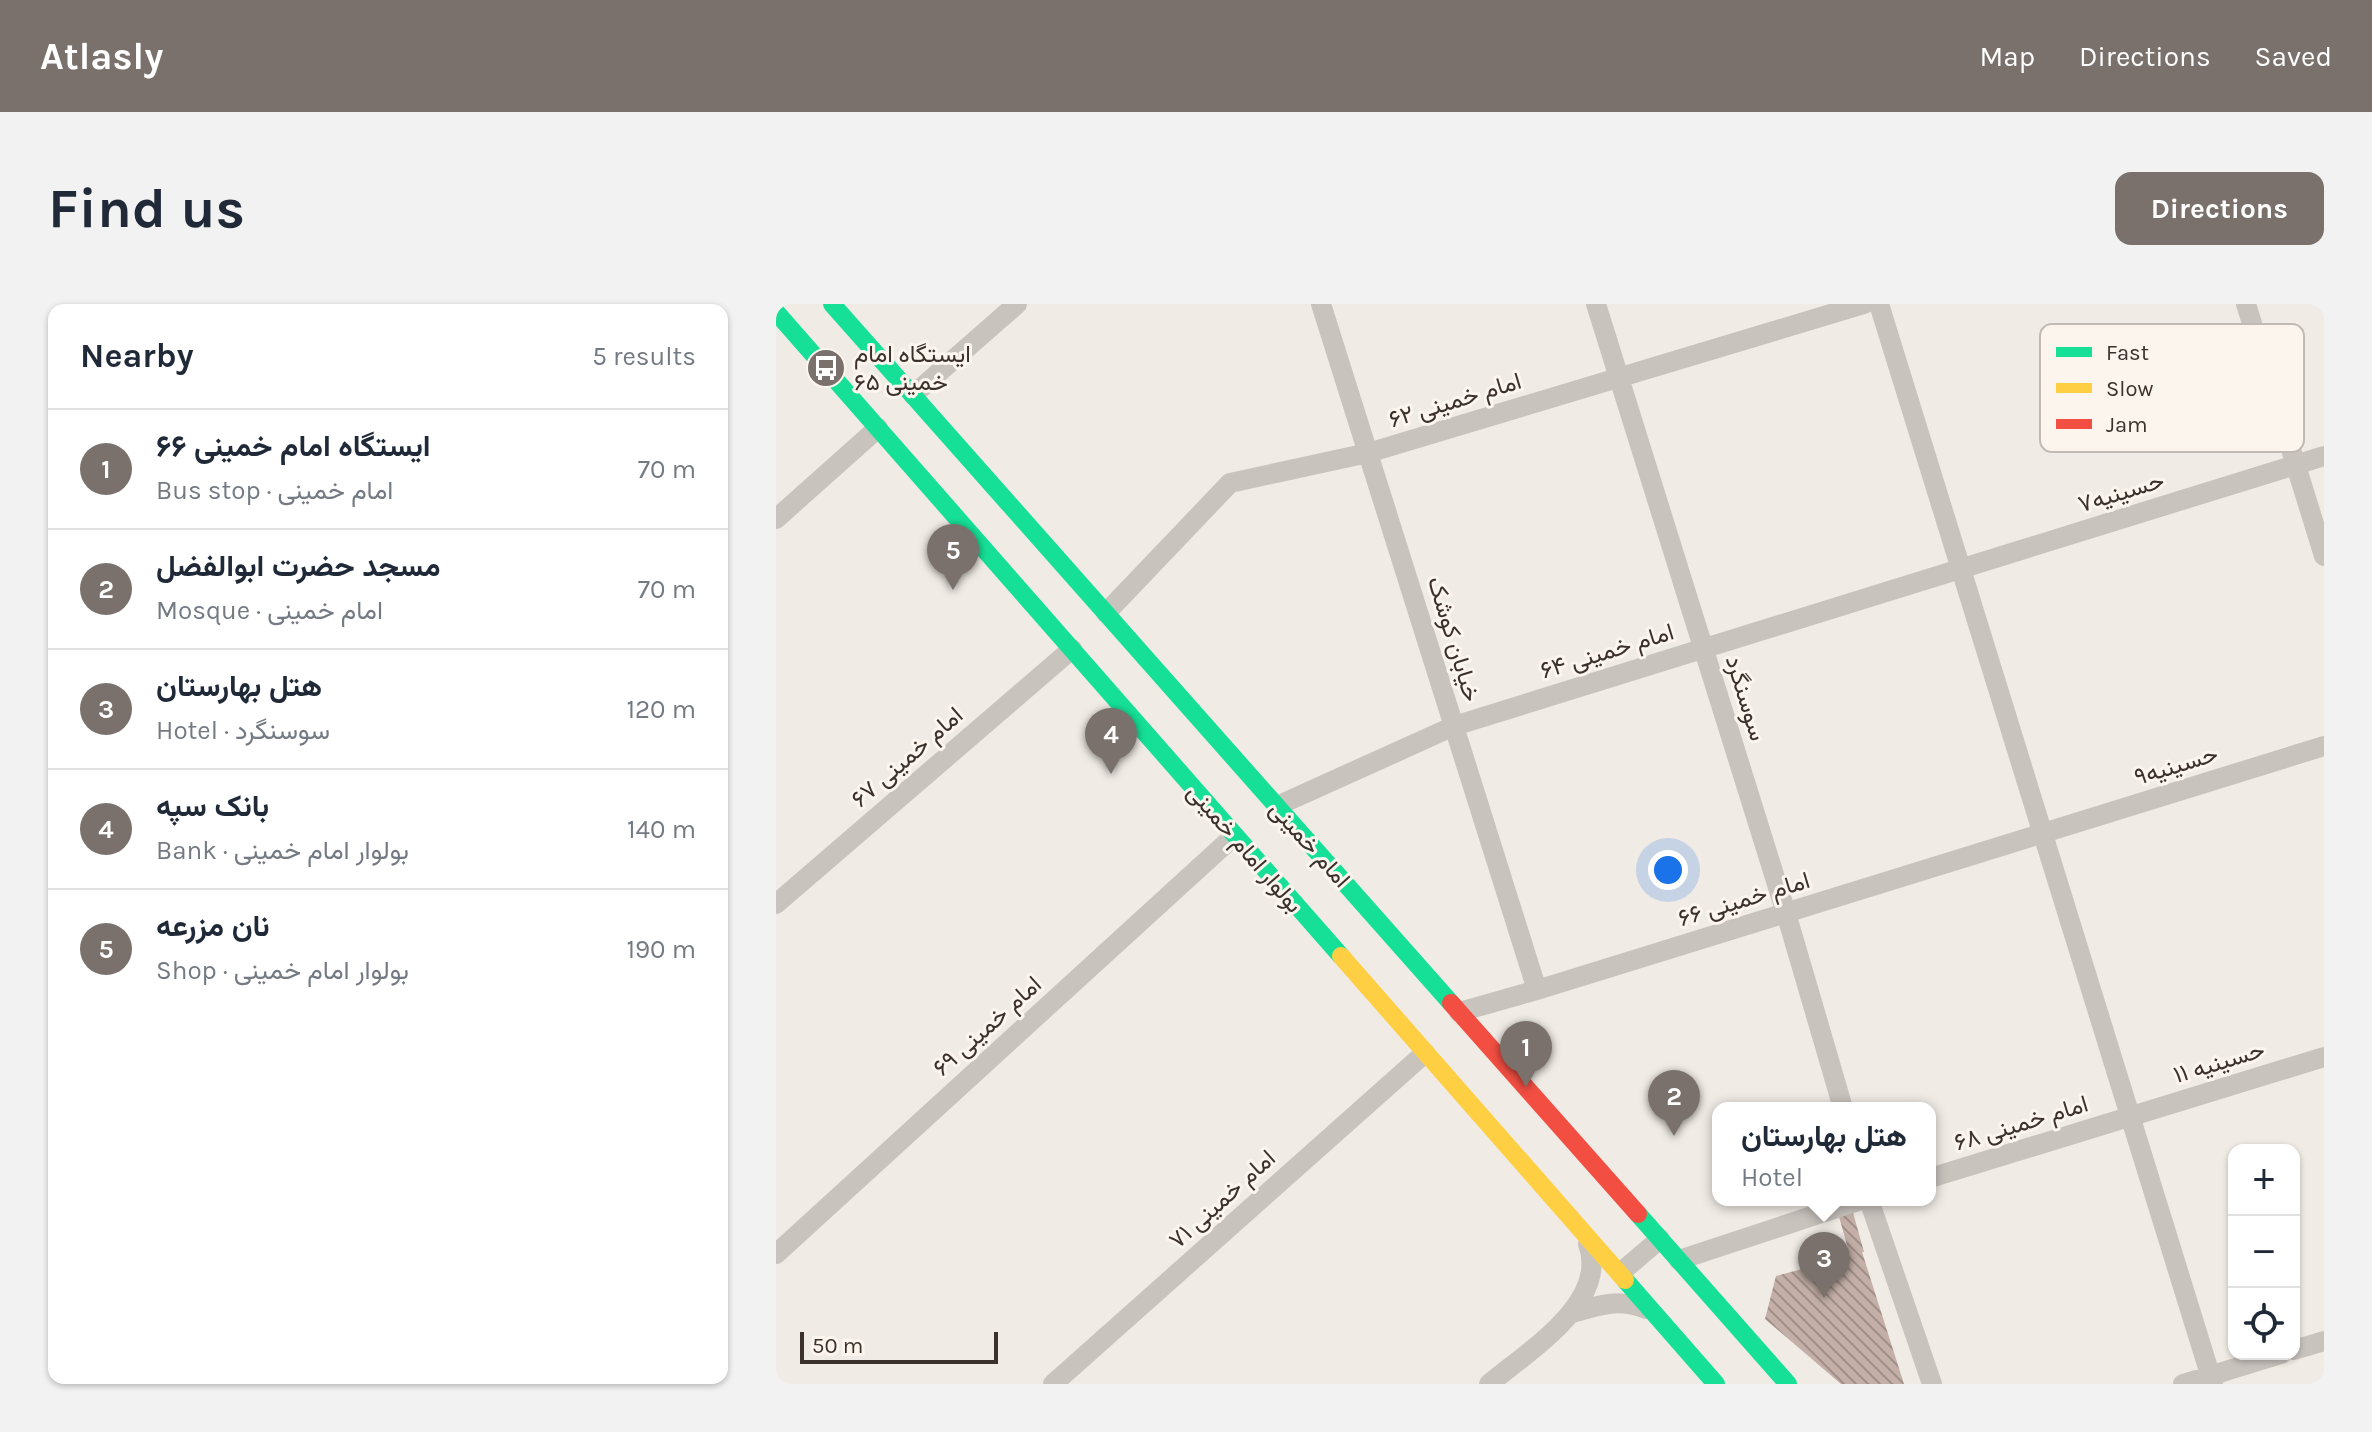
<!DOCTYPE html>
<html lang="en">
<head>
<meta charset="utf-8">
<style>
  body { margin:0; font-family:Karla,Vazirmatn,sans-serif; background:#f2f2f3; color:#1f2937 }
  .controls { position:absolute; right:24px; bottom:24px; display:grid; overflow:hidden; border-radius:16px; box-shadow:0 2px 6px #0004 }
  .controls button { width:72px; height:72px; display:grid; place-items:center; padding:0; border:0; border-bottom:2px solid #e0e1e3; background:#fff; color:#1f2937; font:40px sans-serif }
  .scale { position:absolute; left:24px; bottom:20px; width:198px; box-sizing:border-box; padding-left:8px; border:4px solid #3b302b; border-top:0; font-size:22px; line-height:28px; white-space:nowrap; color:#3b302b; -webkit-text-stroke:6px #fbf5ee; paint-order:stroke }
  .you { position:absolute; left:892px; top:566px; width:28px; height:28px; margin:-20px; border:6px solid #fff; border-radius:50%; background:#1a73e8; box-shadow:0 0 0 12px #1a73e833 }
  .badge { display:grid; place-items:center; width:52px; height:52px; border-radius:50%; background:#7a716c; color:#fff; font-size:26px; font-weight:700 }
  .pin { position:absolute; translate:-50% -66px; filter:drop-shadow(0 2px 4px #0008) }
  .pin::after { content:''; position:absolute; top:42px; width:28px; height:24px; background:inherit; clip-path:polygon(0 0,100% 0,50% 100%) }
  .popup { position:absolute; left:936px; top:798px; width:224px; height:104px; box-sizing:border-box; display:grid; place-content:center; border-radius:16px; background:#fff; filter:drop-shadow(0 2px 6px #0005); font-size:26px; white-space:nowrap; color:#747a83 }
  .popup b { font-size:30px; color:#1f2937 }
  .popup::after { content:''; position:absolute; left:50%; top:100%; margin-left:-16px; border:16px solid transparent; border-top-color:#fff }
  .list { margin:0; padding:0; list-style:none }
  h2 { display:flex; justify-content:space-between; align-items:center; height:104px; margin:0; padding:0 32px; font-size:34px }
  h2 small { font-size:26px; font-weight:400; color:#747a83 }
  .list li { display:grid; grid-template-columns:52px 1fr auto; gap:24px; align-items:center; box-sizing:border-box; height:120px; padding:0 32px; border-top:2px solid #e0e1e3 }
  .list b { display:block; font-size:30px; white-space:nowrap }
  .list p { margin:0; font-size:26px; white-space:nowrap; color:#747a83 }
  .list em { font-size:26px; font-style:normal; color:#747a83 }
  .icon { flex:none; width:44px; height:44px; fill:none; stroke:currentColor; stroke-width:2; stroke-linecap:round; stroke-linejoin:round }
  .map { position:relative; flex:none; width:1548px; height:1080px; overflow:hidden; border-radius:16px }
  header { display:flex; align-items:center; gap:48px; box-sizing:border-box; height:112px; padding:0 40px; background:#7a716c; color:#fff }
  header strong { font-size:38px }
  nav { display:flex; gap:44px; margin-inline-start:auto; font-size:28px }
  .intro { display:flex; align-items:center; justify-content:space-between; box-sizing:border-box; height:192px; padding:0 48px }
  h1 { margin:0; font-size:56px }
  .button { padding:20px 36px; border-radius:16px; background:#7a716c; color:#fff; font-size:28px; font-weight:700 }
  main { display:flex; gap:48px; padding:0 48px }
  aside { flex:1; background:#fff; border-radius:16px; box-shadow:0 2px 6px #0004 }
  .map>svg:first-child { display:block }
  .building { fill:url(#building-back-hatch) }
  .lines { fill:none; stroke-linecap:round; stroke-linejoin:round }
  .street { stroke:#c9c3be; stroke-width:20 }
  .fast { stroke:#16e098; stroke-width:18 }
  .slow { stroke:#ffcf43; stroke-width:18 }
  .jam { stroke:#f24e42; stroke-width:18 }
  .labels { text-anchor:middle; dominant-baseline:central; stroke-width:6; stroke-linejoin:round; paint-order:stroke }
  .poi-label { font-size:24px; fill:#3b302b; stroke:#fbf5ee; text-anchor:start }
  .street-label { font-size:24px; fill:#3b302b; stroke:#fbf5ee }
  .key { fill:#fbf5ee; stroke:#c1bab4; stroke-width:2 }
  .key-label { font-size:22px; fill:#3b302b }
</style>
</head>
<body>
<header>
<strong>Atlasly</strong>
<nav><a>Map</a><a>Directions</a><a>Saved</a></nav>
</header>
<div class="intro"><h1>Find us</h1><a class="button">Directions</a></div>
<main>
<aside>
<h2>Nearby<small>5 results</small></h2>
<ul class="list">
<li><span class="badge">1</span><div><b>ایستگاه امام خمینی ۶۶</b><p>Bus stop · امام خمینی</p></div><em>70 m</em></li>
<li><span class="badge">2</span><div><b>مسجد حضرت ابوالفضل</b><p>Mosque · امام خمینی</p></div><em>70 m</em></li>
<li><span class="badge">3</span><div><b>هتل بهارستان</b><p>Hotel · سوسنگرد</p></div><em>120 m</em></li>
<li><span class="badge">4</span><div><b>بانک سپه</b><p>Bank · بولوار امام خمینی</p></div><em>140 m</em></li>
<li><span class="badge">5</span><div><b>نان مزرعه</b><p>Shop · بولوار امام خمینی</p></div><em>190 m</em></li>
</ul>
</aside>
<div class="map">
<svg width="1548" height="1080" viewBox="0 0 1548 1080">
  <defs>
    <pattern id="building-back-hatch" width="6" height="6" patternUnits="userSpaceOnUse" patternTransform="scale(2)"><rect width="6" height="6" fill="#c3afa7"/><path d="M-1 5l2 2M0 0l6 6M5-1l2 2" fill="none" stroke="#a08f88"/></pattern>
  </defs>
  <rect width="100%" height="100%" fill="#f0ebe5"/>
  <!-- building -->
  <path class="building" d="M1076 905 1088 948H1086L1128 1080H1065L989 1015 1000 972 1074 952 1062 909Z"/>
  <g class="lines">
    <!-- street -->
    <path class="street" d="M545 0 761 686
      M820 0 1010 609 1067 804
      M1103 0 1437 1080
      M1470 0 1548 252
      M137 91 241 0
      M0 215 102 124
      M330 309 454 179 592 149 1088 0
      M501 502 678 422 1548 152
      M0 600 296 345
      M683 708 761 686 1548 442
      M1154 874 1548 753
      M1093 896 1156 1080
      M0 950 458 532
      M903 956 1085 896
      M844 969 884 935
      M797 1009C823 1001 843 994 870 1005
      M1518 1046 1548 1037
      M277 1080 649 749
      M713 1080C751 1048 834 998 812 940
      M1407 1080 1505 1050"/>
    <!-- fast -->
    <path class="fast" d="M56 0 675 699
      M0 8 565 652
      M862 910 1012 1080
      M849 976 940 1080"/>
    <!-- slow -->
    <path class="slow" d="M565 652 849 976"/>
    <!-- jam -->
    <path class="jam" d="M675 699 862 910"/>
  </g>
  <!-- icons -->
  <defs>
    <g id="bus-disc" transform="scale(2)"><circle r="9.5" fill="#7a716c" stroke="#fbf5ee"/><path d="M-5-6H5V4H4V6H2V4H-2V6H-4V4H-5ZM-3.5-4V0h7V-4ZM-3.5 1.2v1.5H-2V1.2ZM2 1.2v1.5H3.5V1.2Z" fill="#fff"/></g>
  </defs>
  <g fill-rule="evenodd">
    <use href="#bus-disc" x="50" y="64"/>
  </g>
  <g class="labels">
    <!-- poi labels -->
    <g class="poi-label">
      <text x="78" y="50">ایستگاه امام<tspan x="78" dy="28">خمینی ۶۵</tspan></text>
    </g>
    <!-- street labels -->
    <g class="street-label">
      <text transform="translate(679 96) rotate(-17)">امام خمینی ۶۲</text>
      <text transform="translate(1345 188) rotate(-17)">حسینیه۷</text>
      <text transform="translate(678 335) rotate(73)">خیابان کوشک</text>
      <text transform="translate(831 347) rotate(-17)">امام خمینی ۶۴</text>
      <text transform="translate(970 394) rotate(73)">سوسنگرد</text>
      <text transform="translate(131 453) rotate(-41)">امام خمینی ۶۷</text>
      <text transform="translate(1400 461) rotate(-17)">حسینیه۹</text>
      <text transform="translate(534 540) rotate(48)">امام خمینی</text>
      <text transform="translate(469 544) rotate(49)">بولوار امام خمینی</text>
      <text transform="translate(968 595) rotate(-17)">امام خمینی ۶۶</text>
      <text transform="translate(211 722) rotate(-42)">امام خمینی ۶۹</text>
      <text transform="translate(1443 758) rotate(-17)">حسینیه ۱۱</text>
      <text transform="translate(1245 819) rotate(-17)">امام خمینی ۶۸</text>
      <text transform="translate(446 895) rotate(-42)">امام خمینی ۷۱</text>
    </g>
  </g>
  <!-- legend -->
  <rect x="1264" y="20" width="264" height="128" rx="12" class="key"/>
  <rect x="1280" y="43" width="36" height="10" fill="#16e098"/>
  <rect x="1280" y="79" width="36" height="10" fill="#ffcf43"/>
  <rect x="1280" y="115" width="36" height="10" fill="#f24e42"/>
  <g class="key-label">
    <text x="1330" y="56">Fast</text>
    <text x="1330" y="92">Slow</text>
    <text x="1330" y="128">Jam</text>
  </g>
</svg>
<div class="controls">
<button>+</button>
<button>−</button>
<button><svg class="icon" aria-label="locate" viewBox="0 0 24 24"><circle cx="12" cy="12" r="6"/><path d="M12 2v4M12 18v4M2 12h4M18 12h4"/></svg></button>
</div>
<div class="scale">50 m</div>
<div class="you"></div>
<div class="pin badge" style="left:750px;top:783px">1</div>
<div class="pin badge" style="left:898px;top:832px">2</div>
<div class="pin badge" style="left:1048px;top:994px">3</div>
<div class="popup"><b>هتل بهارستان</b>Hotel</div>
<div class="pin badge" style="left:335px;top:470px">4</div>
<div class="pin badge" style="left:177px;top:286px">5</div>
</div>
</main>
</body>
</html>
